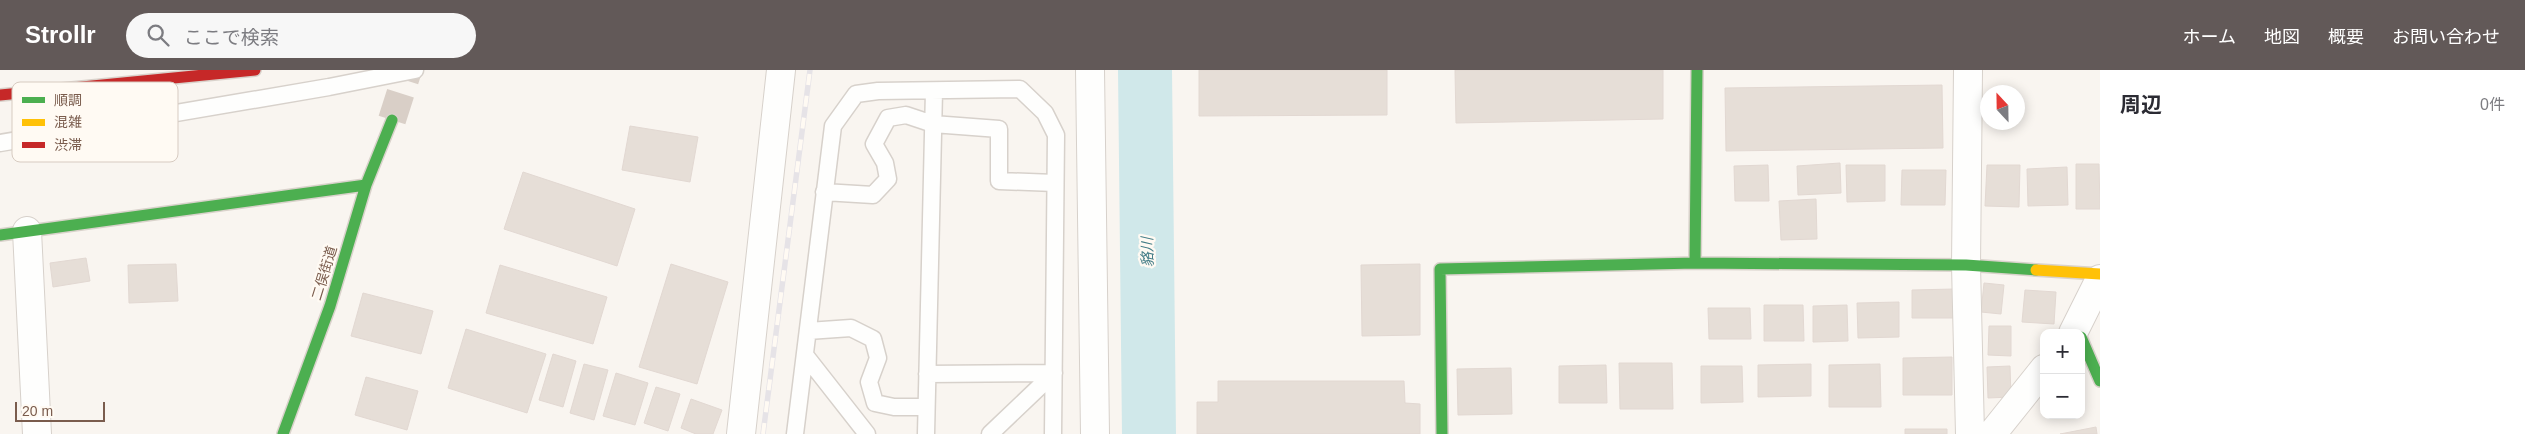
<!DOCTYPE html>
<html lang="ja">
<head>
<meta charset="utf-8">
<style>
  body { margin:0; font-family:Helvetica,"Noto Sans JP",sans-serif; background:#f7f7f7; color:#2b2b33 }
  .controls { position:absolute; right:15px; bottom:15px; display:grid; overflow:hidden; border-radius:10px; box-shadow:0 2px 12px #0003 }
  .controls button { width:45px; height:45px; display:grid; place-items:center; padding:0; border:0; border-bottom:1px solid #e1e1e2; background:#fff; color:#2b2b33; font:25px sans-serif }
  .compass { position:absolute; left:1980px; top:15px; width:45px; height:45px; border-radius:50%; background:#fff; box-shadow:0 2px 12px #0003; rotate:338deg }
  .scale { position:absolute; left:15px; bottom:12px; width:90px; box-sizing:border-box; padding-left:5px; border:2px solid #7a5c4d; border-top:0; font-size:14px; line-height:18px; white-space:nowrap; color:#7a5c4d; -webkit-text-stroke:4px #fffaf3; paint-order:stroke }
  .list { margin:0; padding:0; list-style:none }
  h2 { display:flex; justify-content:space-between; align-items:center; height:65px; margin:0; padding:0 20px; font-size:21px }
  h2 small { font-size:16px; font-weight:400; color:#7c7c81 }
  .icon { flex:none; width:28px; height:28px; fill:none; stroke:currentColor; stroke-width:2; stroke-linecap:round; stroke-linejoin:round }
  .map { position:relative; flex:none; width:2100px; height:364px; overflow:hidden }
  header { display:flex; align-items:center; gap:30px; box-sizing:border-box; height:70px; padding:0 25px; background:#625958; color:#fff }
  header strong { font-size:24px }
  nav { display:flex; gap:28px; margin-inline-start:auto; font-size:18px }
  .search { width:350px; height:45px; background:#f7f7f7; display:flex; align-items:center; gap:12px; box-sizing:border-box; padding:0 18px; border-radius:28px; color:#7c7c81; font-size:19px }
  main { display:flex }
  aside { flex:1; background:#fff }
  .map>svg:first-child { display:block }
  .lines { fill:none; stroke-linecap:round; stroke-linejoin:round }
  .river { stroke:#d0e8ea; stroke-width:54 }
  .building { fill:#e6ded7; stroke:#e2d8d2 }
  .secondary-tunnel { stroke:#d9cfc7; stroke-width:28; stroke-dasharray:28 14; stroke-linecap:butt }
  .lane-casing { stroke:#d7d1cb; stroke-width:19 }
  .street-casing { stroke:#d7d1cb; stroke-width:30 }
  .fast-casing { stroke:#d9d2cb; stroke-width:14 }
  .slow-casing { stroke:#d9d2cb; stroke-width:14 }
  .jam-casing { stroke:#d9d2cb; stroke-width:14 }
  .lane { stroke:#fefefd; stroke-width:16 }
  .street { stroke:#fefefd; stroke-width:28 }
  .fast { stroke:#4caf50; stroke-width:11 }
  .slow { stroke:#ffc107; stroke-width:11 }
  .jam { stroke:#c62828; stroke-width:11 }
  .rail-casing { stroke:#e6e3e7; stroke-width:5.5 }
  .rail { stroke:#fffaf3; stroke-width:4; stroke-dasharray:11; stroke-linecap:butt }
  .labels { text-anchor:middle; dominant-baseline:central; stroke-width:4.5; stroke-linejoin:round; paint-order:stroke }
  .street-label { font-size:14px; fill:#7a5c4d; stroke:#fffaf3 }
  .water-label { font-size:15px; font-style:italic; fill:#437c86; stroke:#fffaf3 }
  .key { fill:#fffaf3; stroke:#d7cbc1; stroke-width:1 }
  .key-label { font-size:14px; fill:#7a5c4d }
</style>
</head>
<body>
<header>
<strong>Strollr</strong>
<div class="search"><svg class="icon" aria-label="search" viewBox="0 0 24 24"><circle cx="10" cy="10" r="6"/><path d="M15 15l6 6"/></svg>ここで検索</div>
<nav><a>ホーム</a><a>地図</a><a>概要</a><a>お問い合わせ</a></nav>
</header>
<main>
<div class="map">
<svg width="2100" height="364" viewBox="0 0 2100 364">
  <rect width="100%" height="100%" fill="#f9f5f0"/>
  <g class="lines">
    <!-- river -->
    <path class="river" d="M1145 0 1149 364"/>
  </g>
  <!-- building -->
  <path class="building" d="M1199 0H1387V45L1199 46Z
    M1455 0H1663V49L1456 53Z
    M1942 15 1943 78 1726 81 1725 18Z
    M630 56 698 67 690 112 622 100Z
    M1840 93 1841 123 1798 125 1797 96Z
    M2076 94H2099L2100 139H2076Z
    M1768 95 1769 131H1735L1734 96Z
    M1846 95H1885V131L1847 132Z
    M1987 95H2020L2019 137 1985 136Z
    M2067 97 2068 135 2028 136 2027 99Z
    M1902 100H1946L1945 135H1901Z
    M523 102 635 139 617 196 504 159Z
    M1816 129 1817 169 1781 170 1779 131Z
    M86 188 90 211 53 217 50 193Z
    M176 194 178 231 129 233 128 195Z
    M671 194 728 212 697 314 639 297Z
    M1420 194V265L1362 266 1361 195Z
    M500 195 607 227 593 274 486 243Z
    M1984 213 2004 215 2001 244 1981 242Z
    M1954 219V248H1912V220Z
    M2025 220 2056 222 2054 254 2022 252Z
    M363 223 433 241 421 284 351 266Z
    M1899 232V267L1858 268 1857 233Z
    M1764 235H1803L1804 271H1764Z
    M1847 235 1848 271 1813 272V236Z
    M1708 238H1750L1751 269H1709Z
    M1989 256H2011V286L1988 285Z
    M466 259 546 284 527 343 448 318Z
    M553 284 576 291 563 337 539 330Z
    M1952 287V325H1903V288Z
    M1619 293H1672L1673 339H1620Z
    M584 294 608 300 594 350 570 343Z
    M1811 294V326L1758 327V295Z
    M1880 294 1881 337H1829V295Z
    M1606 295 1607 333H1559V296Z
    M1701 296H1742L1743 332 1701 333Z
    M2010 296 2011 327 1988 328 1987 297Z
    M1511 298 1512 344 1458 345 1457 299Z
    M616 303 648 313 635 355 603 346Z
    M366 307 418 321 407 360 355 345Z
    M1218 311H1404L1405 333 1420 334V364H1197V332H1218Z
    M656 317 680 324 668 361 644 353Z
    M691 329 722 340 713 364H696L681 358Z
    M2096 357 2097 364H2060Z
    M1905 359H1947V364H1905Z"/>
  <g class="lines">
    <!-- secondary-tunnel -->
    <path class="secondary-tunnel" d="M392 50 408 0"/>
    <!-- lane casing -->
    <g class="lane-casing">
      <path id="lane" d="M0 73 329 17 415 0
        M824 122 873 125 888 109 885 93 874 74 888 48 906 45 933 54 999 59V111L1055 113
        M808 261 851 258 873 269 878 288 869 312 875 333 894 337H926
        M805 285 867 364
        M927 304 1054 303
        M795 364 833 56 856 24 878 21 1020 19 1045 43 1056 65 1053 364
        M926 364 934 21
        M990 364 1054 303"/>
    </g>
    <!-- street casing -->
    <g class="street-casing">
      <path id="street" d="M1090 0 1095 364
        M1968 0 1966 195 1970 364
        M27 161 37 364
        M2073 263 2100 209
        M741 364 781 0
        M1992 364 2044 299"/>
    </g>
    <!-- fast casing -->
    <g class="fast-casing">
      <path id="fast" d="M1697 0 1695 193 1966 195 2036 200
        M0 165 366 115
        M2081 267 2100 311
        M283 364 330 236 366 115 392 50
        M1442 364 1440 199 1695 193"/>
    </g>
    <!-- slow casing -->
    <g class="slow-casing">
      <path id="slow" d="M2036 200 2100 204"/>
    </g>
    <!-- jam casing -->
    <g class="jam-casing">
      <path id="jam" d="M0 25 255 0"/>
    </g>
    <!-- lane -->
    <use href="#lane" class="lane"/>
    <!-- street -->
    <use href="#street" class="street"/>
    <!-- fast -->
    <use href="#fast" class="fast"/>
    <!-- slow -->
    <use href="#slow" class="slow"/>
    <!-- jam -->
    <use href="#jam" class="jam"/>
    <!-- rail casing -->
    <g class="rail-casing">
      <path id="rail" d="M763 364 810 0"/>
    </g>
    <!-- rail -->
    <use href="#rail" class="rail"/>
  </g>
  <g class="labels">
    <!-- street labels -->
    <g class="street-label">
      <text transform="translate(324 203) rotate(-73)">二俣街道</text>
    </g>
    <!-- water labels -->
    <g class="water-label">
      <text transform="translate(1147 182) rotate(-91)">貉川</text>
    </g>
  </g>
  <!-- legend -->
  <rect x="12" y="12" width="166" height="80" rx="8" class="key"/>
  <rect x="22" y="27" width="23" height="6" fill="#4caf50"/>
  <rect x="22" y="49" width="23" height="7" fill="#ffc107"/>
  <rect x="22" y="72" width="23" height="6" fill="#c62828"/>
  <g class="key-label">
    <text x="54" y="35">順調</text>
    <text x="54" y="57">混雑</text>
    <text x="54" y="80">渋滞</text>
  </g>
</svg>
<div class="controls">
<button>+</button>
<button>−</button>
</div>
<svg class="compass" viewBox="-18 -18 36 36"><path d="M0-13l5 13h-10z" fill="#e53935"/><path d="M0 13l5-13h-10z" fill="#7c7c81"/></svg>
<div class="scale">20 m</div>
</div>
<aside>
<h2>周辺<small>0件</small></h2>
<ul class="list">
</ul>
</aside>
</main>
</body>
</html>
